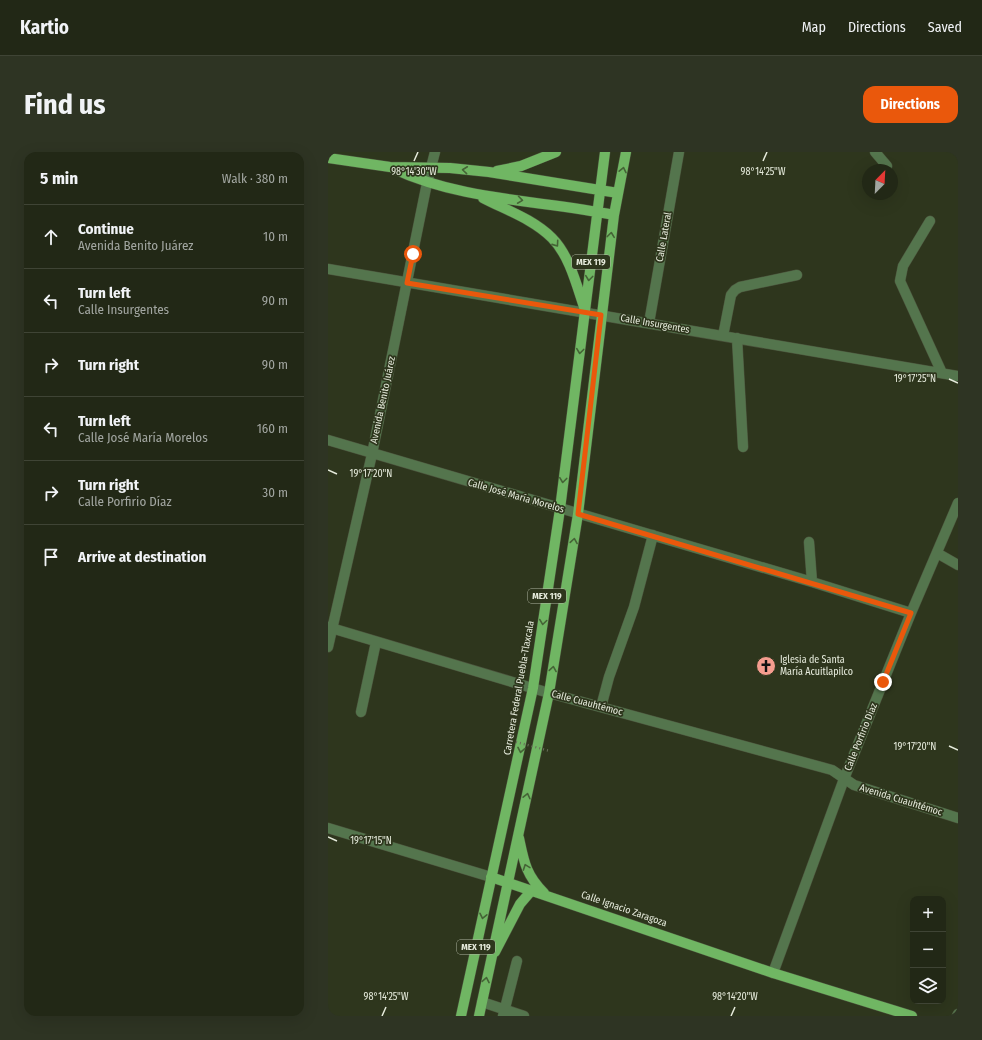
<!DOCTYPE html>
<html lang="en">
<head>
<meta charset="utf-8">
<style>
  body { margin:0; font-family:"Fira Sans Condensed",sans-serif; background:#2e3423; color:#f1f3f6 }
  .controls { position:absolute; right:12px; bottom:12px; display:grid; overflow:hidden; border-radius:8px; box-shadow:0 4px 16px #0002 }
  .controls button { width:36px; height:36px; display:grid; place-items:center; padding:0; border:0; border-bottom:1px solid #3f4435; background:#222816; color:#f1f3f6; font:20px sans-serif }
  .compass { position:absolute; left:534px; top:12px; width:36px; height:36px; border-radius:50%; background:#222816; box-shadow:0 4px 16px #0002; rotate:24deg }
  .stop { position:absolute; width:12px; height:12px; margin:-9px; border:3px solid #ea580c; border-radius:50%; background:#fff }
  .stop.end { background:#ea580c; border-color:#fff; box-shadow:0 1px 4px #0008 }
  .list { margin:0; padding:0; list-style:none }
  h2 { display:flex; justify-content:space-between; align-items:center; height:52px; margin:0; padding:0 16px; font-size:17px }
  h2 small { font-size:13px; font-weight:400; color:#a2a6a1 }
  .list li { display:grid; grid-template-columns:26px 1fr auto; gap:12px; align-items:center; box-sizing:border-box; height:64px; padding:0 16px; border-top:1px solid #3f4435 }
  .list b { display:block; font-size:15px; white-space:nowrap }
  .list p { margin:0; font-size:13px; white-space:nowrap; color:#a2a6a1 }
  .list em { font-size:13px; font-style:normal; color:#a2a6a1 }
  .icon { flex:none; width:22px; height:22px; fill:none; stroke:currentColor; stroke-width:2; stroke-linecap:round; stroke-linejoin:round }
  .map { position:relative; flex:none; width:630px; height:864px; overflow:hidden; border-radius:12px }
  header { display:flex; align-items:center; gap:24px; box-sizing:border-box; height:56px; padding:0 20px; background:#222816; border-bottom:1px solid #3f4435 }
  header strong { font-size:19px }
  nav { display:flex; gap:22px; margin-inline-start:auto; font-size:14px }
  .intro { display:flex; align-items:center; justify-content:space-between; box-sizing:border-box; height:96px; padding:0 24px }
  h1 { margin:0; font-size:28px }
  .button { padding:10px 18px; border-radius:12px; background:#ea580c; color:#fff; font-size:14px; font-weight:700 }
  main { display:flex; gap:24px; padding:0 24px }
  aside { flex:1; background:#222816; border-radius:12px; box-shadow:0 4px 16px #0002 }
  .map>svg:first-child { display:block }
  .lines { fill:none; stroke-linecap:round; stroke-linejoin:round }
  .minor-casing { stroke:#4b533c; stroke-width:11 }
  .major-casing { stroke:#4b533c; stroke-width:11 }
  .minor { stroke:#54754d; stroke-width:10 }
  .major { stroke:#70b663; stroke-width:10 }
  .path-bridge { stroke:#69705a; stroke-width:2.5; stroke-dasharray:1 3; stroke-linecap:butt }
  .oneway { stroke:#456336 }
  .route { stroke:#ea580c; stroke-width:5 }
  .ticks { fill:none; stroke:#e6ebdc; stroke-width:1.5 }
  .labels { text-anchor:middle; dominant-baseline:central; stroke-width:3.5; stroke-linejoin:round; paint-order:stroke }
  .shield { fill:#2e361d; stroke:#afb5a3; stroke-width:1 }
  .shield-label { font-size:9px; font-weight:bold; fill:#e6ebdc }
  .street-label { font-size:10px; fill:#e6ebdc; stroke:#2e361d }
  .poi-label { font-size:10px; fill:#e6ebdc; stroke:#2e361d; text-anchor:start }
  .ticks-label { font-size:10px; text-anchor:middle; fill:#e6ebdc; stroke:#2e361d; stroke-width:3.5; stroke-linejoin:round; paint-order:stroke }
</style>
</head>
<body>
<header>
<strong>Kartio</strong>
<nav><a>Map</a><a>Directions</a><a>Saved</a></nav>
</header>
<div class="intro"><h1>Find us</h1><a class="button">Directions</a></div>
<main>
<aside>
<h2>5 min<small>Walk · 380 m</small></h2>
<ul class="list">
<li><svg class="icon" aria-label="ahead" viewBox="0 0 24 24"><path d="M12 20V5M6 11l6-6 6 6"/></svg><div><b>Continue</b><p>Avenida Benito Juárez</p></div><em>10 m</em></li>
<li><svg class="icon" aria-label="left" viewBox="0 0 24 24"><path d="M17 20v-9H6M10 6l-5 5 5 5"/></svg><div><b>Turn left</b><p>Calle Insurgentes</p></div><em>90 m</em></li>
<li><svg class="icon" aria-label="right" viewBox="0 0 24 24"><path d="M7 20v-9h11M14 6l5 5-5 5"/></svg><div><b>Turn right</b></div><em>90 m</em></li>
<li><svg class="icon" aria-label="left" viewBox="0 0 24 24"><path d="M17 20v-9H6M10 6l-5 5 5 5"/></svg><div><b>Turn left</b><p>Calle José María Morelos</p></div><em>160 m</em></li>
<li><svg class="icon" aria-label="right" viewBox="0 0 24 24"><path d="M7 20v-9h11M14 6l5 5-5 5"/></svg><div><b>Turn right</b><p>Calle Porfirio Díaz</p></div><em>30 m</em></li>
<li><svg class="icon" aria-label="arrive" viewBox="0 0 24 24"><path d="M6 21V4h12l-3 4 3 4H6"/></svg><div><b>Arrive at destination</b></div></li>
</ul>
</aside>
<div class="map">
<svg width="630" height="864" viewBox="0 0 630 864">
  <rect width="100%" height="100%" fill="#2e361d"/>
  <g class="lines">
    <!-- minor casing -->
    <g class="minor-casing">
      <path id="minor" d="M547 0 559 14
        M602 69 575 114 572 129 614 221
        M0 117 630 224
        M321 171 351 0
        M395 184 403 143 407 138 412 135 469 123
        M409 186 415 295
        M0 288 484 430 583 461
        M481 390 484 430
        M609 401 630 413
        M0 475 221 541 504 618 526 633 630 666
        M0 495 44 302 99 31 107 0
        M273 555 281 525 306 455 325 383
        M33 560 48 490
        M0 676 163 725
        M445 821 516 627 583 461 630 351
        M154 850 196 864
        M175 864 189 809
        M629 864 630 862"/>
    </g>
    <!-- major casing -->
    <g class="major-casing">
      <path id="major" d="M0 6 62 15 122 16 161 20 290 41
        M66 17C135 49 213 48 286 63
        M169 19 193 14 228 0
        M155 46C178 58 205 67 224 86 242 104 249 135 257 158
        M191 686C196 710 198 723 216 741
        M163 725 445 821 584 864
        M167 800 192 752 204 738
        M133 864 205 536 232 357 277 0
        M151 864 221 541 250 362 286 63 298 0"/>
    </g>
    <!-- minor -->
    <use href="#minor" class="minor"/>
    <!-- major -->
    <use href="#major" class="major"/>
    <!-- path-bridge -->
    <path class="path-bridge" d="M188 590 222 599"/>
  </g>
  <!-- one-way arrows -->
  <defs><path id="oneway-chevron" d="M-2-3.5L2.5 0L-2 3.5" fill="none" stroke-width="1.6" stroke-linecap="round" stroke-linejoin="round"/></defs>
  <g class="oneway">
    <use href="#oneway-chevron" transform="translate(137 18) rotate(-174)"/>
    <use href="#oneway-chevron" transform="translate(295 18) rotate(-78)"/>
    <use href="#oneway-chevron" transform="translate(192 48) rotate(8)"/>
    <use href="#oneway-chevron" transform="translate(283 83) rotate(-83)"/>
    <use href="#oneway-chevron" transform="translate(228 92) rotate(55)"/>
    <use href="#oneway-chevron" transform="translate(261 126) rotate(97)"/>
    <use href="#oneway-chevron" transform="translate(252 199) rotate(97)"/>
    <use href="#oneway-chevron" transform="translate(235 328) rotate(97)"/>
    <use href="#oneway-chevron" transform="translate(246 389) rotate(-81)"/>
    <use href="#oneway-chevron" transform="translate(215 470) rotate(98)"/>
    <use href="#oneway-chevron" transform="translate(225 517) rotate(-81)"/>
    <use href="#oneway-chevron" transform="translate(193 598) rotate(101)"/>
    <use href="#oneway-chevron" transform="translate(199 644) rotate(-77)"/>
    <use href="#oneway-chevron" transform="translate(198 715) rotate(-110)"/>
    <use href="#oneway-chevron" transform="translate(155 764) rotate(102)"/>
    <use href="#oneway-chevron" transform="translate(158 828) rotate(-79)"/>
  </g>
  <g class="lines">
    <!-- route -->
    <path class="route" d="M85 102 79 131 273 163 250 362 583 461 555 530"/>
  </g>
  <!-- ticks -->
  <path class="ticks" d="M86 9 90 0M435 9 439 0M621 227 630 231M0 318 9 322M621 594 630 598M0 685 9 689M54 864 58 855M403 864 407 855"/>
  <!-- icons -->
  <defs>
    <g id="church-disc" transform="scale(1)"><circle r="9.5" fill="#f59d8f" stroke="#2e361d"/><path d="M-1.2-6h2.4v3.5h3.3v2.4h-3.3V6h-2.4V-.1h-3.3v-2.4h3.3Z" fill="#111"/></g>
  </defs>
  <g fill-rule="evenodd">
    <use href="#church-disc" x="438" y="514"/>
  </g>
  <g class="labels">
    <!-- shield labels -->
    <g class="shield">
      <rect x="244" y="103" width="38" height="14" rx="3"/>
      <rect x="200" y="437" width="38" height="14" rx="3"/>
      <rect x="129" y="788" width="38" height="14" rx="3"/>
    </g>
    <g class="shield-label">
      <text x="263" y="110">MEX 119</text>
      <text x="219" y="444">MEX 119</text>
      <text x="148" y="795">MEX 119</text>
    </g>
    <!-- street labels -->
    <g class="street-label">
      <text transform="translate(336 85) rotate(-80)">Calle Lateral</text>
      <text transform="translate(327 172) rotate(10)">Calle Insurgentes</text>
      <text transform="translate(55 248) rotate(-78)">Avenida Benito Juárez</text>
      <text transform="translate(188 344) rotate(16)">Calle José María Morelos</text>
      <text transform="translate(191 536) rotate(-80)">Carretera Federal Puebla-Tlaxcala</text>
      <text transform="translate(259 551) rotate(15)">Calle Cuauhtémoc</text>
      <text transform="translate(533 585) rotate(-68)">Calle Porfirio Díaz</text>
      <text transform="translate(573 648) rotate(17)">Avenida Cuauhtémoc</text>
      <text transform="translate(296 757) rotate(19)">Calle Ignacio Zaragoza</text>
    </g>
    <!-- poi labels -->
    <g class="poi-label">
      <text x="452" y="508">Iglesia de Santa<tspan x="452" dy="12">María Acuitlapilco</tspan></text>
    </g>
  </g>
  <g class="ticks-label">
    <text x="86" y="23">98°14'30"W</text>
    <text x="435" y="23">98°14'25"W</text>
    <text x="587" y="230">19°17'25"N</text>
    <text x="43" y="325">19°17'20"N</text>
    <text x="587" y="598">19°17'20"N</text>
    <text x="43" y="692">19°17'15"N</text>
    <text x="58" y="848">98°14'25"W</text>
    <text x="407" y="848">98°14'20"W</text>
  </g>
</svg>
<div class="controls">
<button>+</button>
<button>−</button>
<button><svg class="icon" aria-label="layers" viewBox="0 0 24 24"><path d="M12 4l9 5-9 5-9-5zM3 14l9 5 9-5"/></svg></button>
</div>
<svg class="compass" viewBox="-18 -18 36 36"><path d="M0-13l5 13h-10z" fill="#e53935"/><path d="M0 13l5-13h-10z" fill="#a2a6a1"/></svg>
<div class="stop" style="left:85px;top:102px"></div>
<div class="stop end" style="left:555px;top:530px"></div>
</div>
</main>
</body>
</html>
